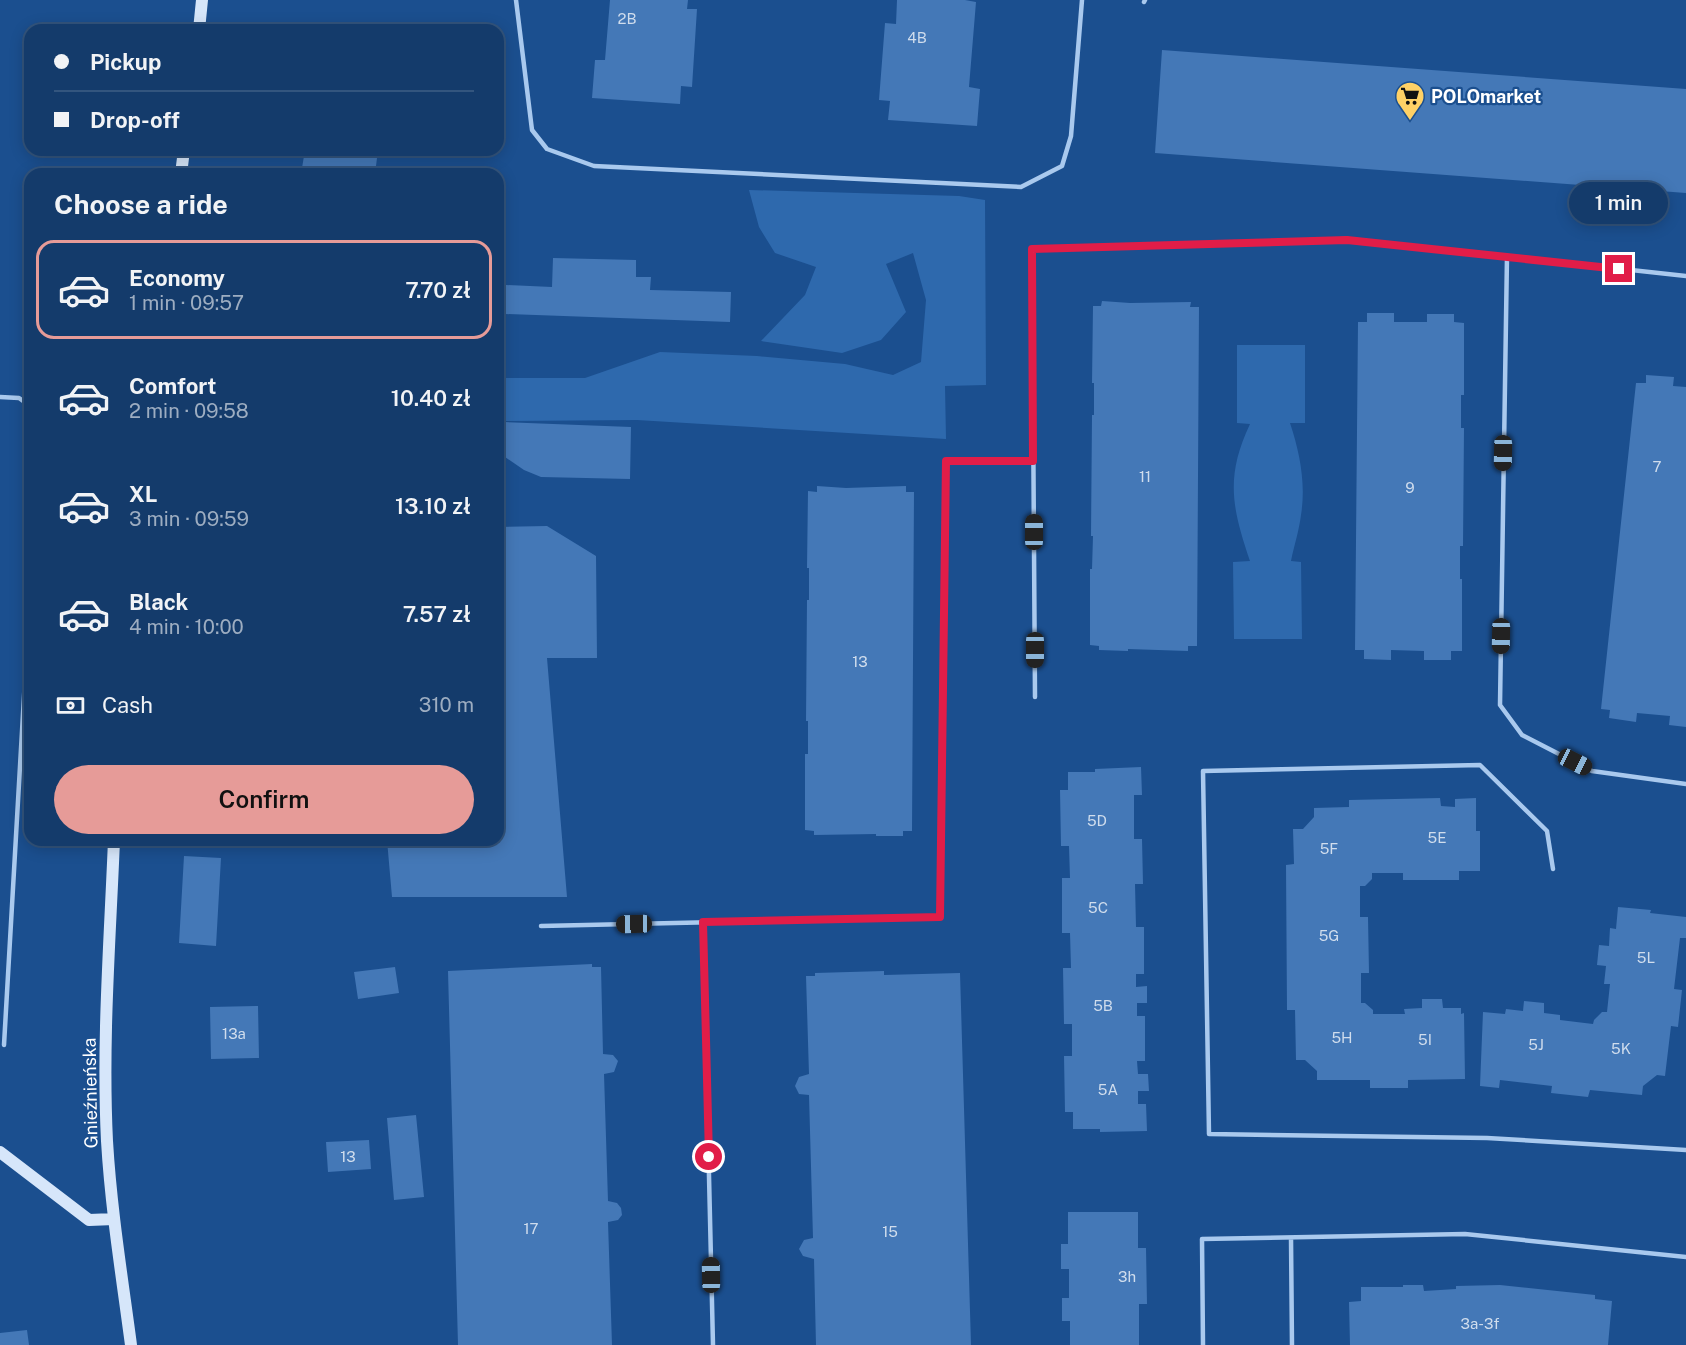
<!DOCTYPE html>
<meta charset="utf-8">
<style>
body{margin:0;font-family:"Public Sans",sans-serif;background:#214673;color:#f1f3f6;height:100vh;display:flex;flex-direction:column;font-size:22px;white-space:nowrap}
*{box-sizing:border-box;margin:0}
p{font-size:20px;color:#9dadc1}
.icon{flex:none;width:33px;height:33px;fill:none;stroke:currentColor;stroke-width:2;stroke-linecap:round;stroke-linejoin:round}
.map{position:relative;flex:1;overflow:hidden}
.details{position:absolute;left:24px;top:168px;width:480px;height:678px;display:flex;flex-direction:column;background:#143b6b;border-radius:18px;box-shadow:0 3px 15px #0003,0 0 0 2px #33557e}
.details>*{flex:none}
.banner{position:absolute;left:24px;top:24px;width:480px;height:132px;border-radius:18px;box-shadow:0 3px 15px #0003,0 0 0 2px #33557e;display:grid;align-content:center;height:132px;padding:0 30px;background:#143b6b}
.end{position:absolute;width:27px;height:27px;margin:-14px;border:8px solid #e11d48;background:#fff;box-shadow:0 0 0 3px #fff}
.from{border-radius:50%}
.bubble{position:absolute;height:42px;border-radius:21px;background:#143b6b;box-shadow:0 3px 15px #0003,0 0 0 2px #33557e;font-size:20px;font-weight:600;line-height:42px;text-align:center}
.car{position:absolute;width:18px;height:36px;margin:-18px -9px;border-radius:8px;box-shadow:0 0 4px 2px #0007;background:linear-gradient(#222 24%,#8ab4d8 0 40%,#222 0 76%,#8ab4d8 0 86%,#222 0)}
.banner b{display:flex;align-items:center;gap:21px;height:57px;font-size:22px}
.banner b+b{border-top:2px solid #33557e}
.banner i{width:15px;height:15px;background:#f1f3f6}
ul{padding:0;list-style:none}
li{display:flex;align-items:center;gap:18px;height:99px;margin:0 12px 9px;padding:0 18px;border:3px solid transparent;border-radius:18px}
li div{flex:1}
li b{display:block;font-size:22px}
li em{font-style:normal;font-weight:600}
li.selected{border-color:#e69b98}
li>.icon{width:54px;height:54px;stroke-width:1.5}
h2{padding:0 30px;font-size:27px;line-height:72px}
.pay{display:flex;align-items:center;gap:15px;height:66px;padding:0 30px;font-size:22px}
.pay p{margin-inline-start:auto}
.cta{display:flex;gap:12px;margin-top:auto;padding:12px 30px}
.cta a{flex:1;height:69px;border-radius:36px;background:#e69b98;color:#111;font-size:24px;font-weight:600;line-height:69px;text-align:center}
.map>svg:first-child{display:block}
</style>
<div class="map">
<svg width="1686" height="1345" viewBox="0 0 1686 1345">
<rect width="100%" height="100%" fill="#1b4f8f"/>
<path fill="#2e69ad" d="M 749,190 L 959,196 L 985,200 L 986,385 L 945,386 L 946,439 L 637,420 L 498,421 L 498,378 L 585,378 L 660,352 L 757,356 L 845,364 L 893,375 L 921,362 L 926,300 L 913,253 L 886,264 L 906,312 L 881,340 L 842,353 L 761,341 L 805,295 L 816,267 L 775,253 L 759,227 Z
M 1237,345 L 1305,345 L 1305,423 L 1290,423 C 1300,453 1306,484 1301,515 C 1299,531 1294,546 1291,561 L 1301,562 L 1302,639 L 1234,639 L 1233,562 L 1250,561 C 1232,508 1225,477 1250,424 L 1237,423 Z"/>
<path fill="#4478b7" d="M 610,0 L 688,0 L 687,9 L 697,9 L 692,87 L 681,86 L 680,104 L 592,98 L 595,60 L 605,60 Z
M 897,0 L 965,0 L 976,2 L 969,87 L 980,89 L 977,126 L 888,120 L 890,101 L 879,100 L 885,23 L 896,24 Z
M 1162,50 L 1686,89 L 1686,193 L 1155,153 Z
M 305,150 L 378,150 L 375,174 L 301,174 Z
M 553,258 L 636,260 L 636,277 L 651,277 L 650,290 L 731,292 L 730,322 L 505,314 L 506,285 L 552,287 Z
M 1102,301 L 1130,303 L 1191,302 L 1190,307 L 1199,307 L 1197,646 L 1188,646 L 1188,651 L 1128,649 L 1128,651 L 1099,650 L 1099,646 L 1090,645 L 1090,569 L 1092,569 L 1093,536 L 1091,536 L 1092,415 L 1094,415 L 1094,383 L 1092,383 L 1093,306 L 1101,306 Z
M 1367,313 L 1394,313 L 1394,322 L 1427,322 L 1427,314 L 1454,314 L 1454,322 L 1464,323 L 1464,395 L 1461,395 L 1461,428 L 1464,428 L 1463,546 L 1460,546 L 1460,579 L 1462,579 L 1462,651 L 1451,651 L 1451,660 L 1424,660 L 1424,651 L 1391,650 L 1391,660 L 1364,659 L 1364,650 L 1355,650 L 1358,322 L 1367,322 Z
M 1646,375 L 1674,377 L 1673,386 L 1686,387 L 1686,727 L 1669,725 L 1670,716 L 1637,713 L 1636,722 L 1609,718 L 1610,710 L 1601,709 L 1636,383 L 1646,383 Z
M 504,422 L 631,427 L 630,479 L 541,477 L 524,470 L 505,457 Z
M 817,486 L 846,488 L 906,486 L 906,492 L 914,492 L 912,831 L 903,831 L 903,836 L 876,836 L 876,834 L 814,835 L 814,831 L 805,830 L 805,754 L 808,754 L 808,721 L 806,721 L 807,600 L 809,600 L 809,568 L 807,568 L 808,491 L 817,492 Z
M 547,526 L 596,556 L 597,658 L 547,658 L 567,897 L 392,897 L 387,840 L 498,840 L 498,527 Z
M 1141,767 L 1142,795 L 1134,795 L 1134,839 L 1142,839 L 1143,884 L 1135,884 L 1136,927 L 1144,927 L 1144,974 L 1136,974 L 1136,987 L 1147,986 L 1147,1003 L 1137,1003 L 1137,1016 L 1145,1016 L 1145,1061 L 1137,1061 L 1138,1074 L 1148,1074 L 1149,1091 L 1138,1091 L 1138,1104 L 1146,1104 L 1147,1131 L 1100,1132 L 1100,1129 L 1073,1129 L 1073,1112 L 1065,1112 L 1064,1056 L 1072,1056 L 1072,1024 L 1064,1024 L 1063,968 L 1071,968 L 1070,933 L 1062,933 L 1062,878 L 1070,878 L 1069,846 L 1061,846 L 1060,790 L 1068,790 L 1068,772 L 1095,772 L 1095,769 Z
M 1440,798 L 1441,806 L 1455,807 L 1455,799 L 1476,798 L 1476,831 L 1480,831 L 1480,871 L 1459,871 L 1459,880 L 1403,880 L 1403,873 L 1372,873 L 1372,879 L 1365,886 L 1360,886 L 1360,917 L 1368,917 L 1369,973 L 1361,973 L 1361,1003 L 1365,1003 L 1373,1010 L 1373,1014 L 1405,1014 L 1404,1009 L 1422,1008 L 1422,999 L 1442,999 L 1443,1008 L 1461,1008 L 1461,1014 L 1464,1013 L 1465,1079 L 1408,1080 L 1408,1088 L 1370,1088 L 1370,1080 L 1317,1080 L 1317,1071 L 1305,1060 L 1296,1060 L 1295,1010 L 1287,1010 L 1286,865 L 1294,864 L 1293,829 L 1303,829 L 1314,817 L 1314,808 L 1349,807 L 1349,800 Z
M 184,856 L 221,858 L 216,946 L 179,943 Z
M 1618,907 L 1651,910 L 1650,913 L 1686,917 L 1686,938 L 1680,938 L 1674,989 L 1682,990 L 1678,1027 L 1671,1026 L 1665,1076 L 1657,1075 L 1643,1086 L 1642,1095 L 1590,1090 L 1588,1097 L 1551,1093 L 1552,1086 L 1500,1080 L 1499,1088 L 1480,1086 L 1483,1012 L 1505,1014 L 1506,1009 L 1523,1011 L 1524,1001 L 1544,1003 L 1544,1013 L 1560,1015 L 1560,1020 L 1593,1024 L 1594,1020 L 1602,1012 L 1607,1012 L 1610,984 L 1604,984 L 1606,966 L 1597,965 L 1599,945 L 1609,946 L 1610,928 L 1616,929 Z
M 592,964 L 592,967 L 601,967 L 603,1054 L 613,1055 L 618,1061 L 614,1072 L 604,1074 L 608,1201 L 617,1203 L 621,1208 L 622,1215 L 618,1220 L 608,1222 L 612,1345 L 458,1345 L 448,971 Z
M 395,967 L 399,993 L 358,999 L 354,972 Z
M 884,971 L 884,975 L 960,973 L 971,1345 L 816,1345 L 814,1259 L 803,1256 L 799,1249 L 804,1240 L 813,1238 L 809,1095 L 799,1094 L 795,1086 L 799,1077 L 809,1074 L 806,976 L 815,976 L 815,973 Z
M 258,1006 L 259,1058 L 211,1059 L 210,1007 Z
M 416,1115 L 424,1197 L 394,1200 L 387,1118 Z
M 369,1140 L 371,1169 L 328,1172 L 326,1142 Z
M 1068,1212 L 1138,1212 L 1138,1248 L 1146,1248 L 1147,1304 L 1139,1304 L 1139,1345 L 1070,1345 L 1070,1321 L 1062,1321 L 1062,1298 L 1069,1298 L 1069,1269 L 1061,1269 L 1061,1244 L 1068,1244 Z
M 1403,1285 L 1423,1285 L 1424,1291 L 1456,1289 L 1456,1286 L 1500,1285 L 1595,1295 L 1595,1299 L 1612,1301 L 1608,1345 L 1350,1345 L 1349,1302 L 1361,1301 L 1361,1287 L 1403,1287 Z
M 27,1330 L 29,1345 L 0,1345 L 0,1333 Z"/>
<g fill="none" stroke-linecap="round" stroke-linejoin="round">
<path stroke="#a9c9ee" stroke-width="4.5" d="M 516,0 L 532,130 L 547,149 L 594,166 L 1021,187 L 1062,166 L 1071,136 L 1082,0
M 1144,2 L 1145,0
M 1507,256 L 1500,705 L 1522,735 L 1592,771 L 1686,784
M 0,397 L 19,398 L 30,406
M 1035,697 L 1032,249 L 1347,239 L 1686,276
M 1553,869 L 1547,831 L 1480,765 L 1203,771 L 1209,1134 L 1487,1138 L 1686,1150
M 703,922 L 713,1345
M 541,926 L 940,917 L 946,461 L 1033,461
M 4,1045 L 30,592
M 1291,1238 L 1292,1345
M 1203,1345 L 1202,1239 L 1465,1234 L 1686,1257"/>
<path stroke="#d6e6fa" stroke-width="12" d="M 199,30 L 202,0
M 181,174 L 184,150
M 114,840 C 110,940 102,1041 107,1141 C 111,1209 122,1277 131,1345
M 0,1152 L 89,1220 L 114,1219"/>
</g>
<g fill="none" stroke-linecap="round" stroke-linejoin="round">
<path stroke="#e11d48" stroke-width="8" d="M 709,1157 L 703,922 L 940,917 L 946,461 L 1033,461 L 1032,249 L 1347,240 L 1619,269"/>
</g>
<defs>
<g id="supermarket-pin" transform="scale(1.5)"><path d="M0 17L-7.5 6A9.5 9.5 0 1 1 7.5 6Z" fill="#ffd166" stroke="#1b4f8f"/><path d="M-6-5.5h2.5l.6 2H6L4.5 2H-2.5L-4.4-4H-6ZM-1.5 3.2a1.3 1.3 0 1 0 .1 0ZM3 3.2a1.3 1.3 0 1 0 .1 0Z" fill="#111"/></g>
</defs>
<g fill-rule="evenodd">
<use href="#supermarket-pin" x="1410" y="96"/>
</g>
<g text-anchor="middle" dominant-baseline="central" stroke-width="4.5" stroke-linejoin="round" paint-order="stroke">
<g font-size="15" fill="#d0dded">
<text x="627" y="18">2B</text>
<text x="917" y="37">4B</text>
<text x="1657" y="466">7</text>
<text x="1145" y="476">11</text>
<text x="1410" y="487">9</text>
<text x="860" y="661">13</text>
<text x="1097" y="820">5D</text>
<text x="1437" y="837">5E</text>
<text x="1329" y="848">5F</text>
<text x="1098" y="907">5C</text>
<text x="1329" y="935">5G</text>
<text x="1646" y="957">5L</text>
<text x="1103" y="1005">5B</text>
<text x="234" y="1033">13a</text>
<text x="1342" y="1037">5H</text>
<text x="1425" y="1039">5I</text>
<text x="1536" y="1044">5J</text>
<text x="1621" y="1048">5K</text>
<text x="1108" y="1089">5A</text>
<text x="348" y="1156">13</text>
<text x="531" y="1228">17</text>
<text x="890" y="1231">15</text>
<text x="1127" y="1276">3h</text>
<text x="1480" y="1323">3a-3f</text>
</g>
<g font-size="18" font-weight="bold" fill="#fff" stroke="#1b4f8f" text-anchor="start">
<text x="1431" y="96">POLOmarket</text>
</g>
<g font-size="18" fill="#fff" stroke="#1b4f8f">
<text transform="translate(90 1093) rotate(-91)">Gnieźnieńska</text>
</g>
</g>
</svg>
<i class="end from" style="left:709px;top:1157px"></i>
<i class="end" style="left:1619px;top:269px"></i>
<div class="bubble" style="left:1569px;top:182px;width:99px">1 min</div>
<i class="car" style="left:1503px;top:453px;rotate:181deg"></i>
<i class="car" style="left:1034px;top:532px;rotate:0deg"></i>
<i class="car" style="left:1501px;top:636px;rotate:181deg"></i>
<i class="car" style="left:1035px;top:650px;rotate:180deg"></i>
<i class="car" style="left:1575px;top:762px;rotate:117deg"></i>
<i class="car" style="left:634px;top:924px;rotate:269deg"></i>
<i class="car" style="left:711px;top:1275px;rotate:359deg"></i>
<div class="banner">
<b><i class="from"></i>Pickup</b>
<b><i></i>Drop-off</b>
</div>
<section class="details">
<h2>Choose a ride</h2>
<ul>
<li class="selected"><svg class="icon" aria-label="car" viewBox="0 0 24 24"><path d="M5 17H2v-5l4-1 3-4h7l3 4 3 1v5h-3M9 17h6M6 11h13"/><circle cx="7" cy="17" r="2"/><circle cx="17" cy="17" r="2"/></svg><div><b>Economy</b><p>1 min · 09:57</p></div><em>7.70 zł</em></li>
<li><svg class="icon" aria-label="car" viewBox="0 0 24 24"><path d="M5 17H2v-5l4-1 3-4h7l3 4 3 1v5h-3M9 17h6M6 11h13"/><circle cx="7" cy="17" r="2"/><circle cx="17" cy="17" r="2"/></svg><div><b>Comfort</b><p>2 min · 09:58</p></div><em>10.40 zł</em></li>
<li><svg class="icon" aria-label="car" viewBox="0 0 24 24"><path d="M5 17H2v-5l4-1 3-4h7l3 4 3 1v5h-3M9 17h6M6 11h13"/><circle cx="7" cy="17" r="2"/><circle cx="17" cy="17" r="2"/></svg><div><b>XL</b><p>3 min · 09:59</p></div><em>13.10 zł</em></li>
<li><svg class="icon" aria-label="car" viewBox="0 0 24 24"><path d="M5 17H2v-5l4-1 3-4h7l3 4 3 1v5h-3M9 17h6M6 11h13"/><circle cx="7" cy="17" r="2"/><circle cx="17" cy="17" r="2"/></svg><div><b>Black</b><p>4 min · 10:00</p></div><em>7.57 zł</em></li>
</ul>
<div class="pay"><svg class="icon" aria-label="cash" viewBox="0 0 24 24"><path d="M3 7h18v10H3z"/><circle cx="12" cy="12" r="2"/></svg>Cash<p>310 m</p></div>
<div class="cta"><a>Confirm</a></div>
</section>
</div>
